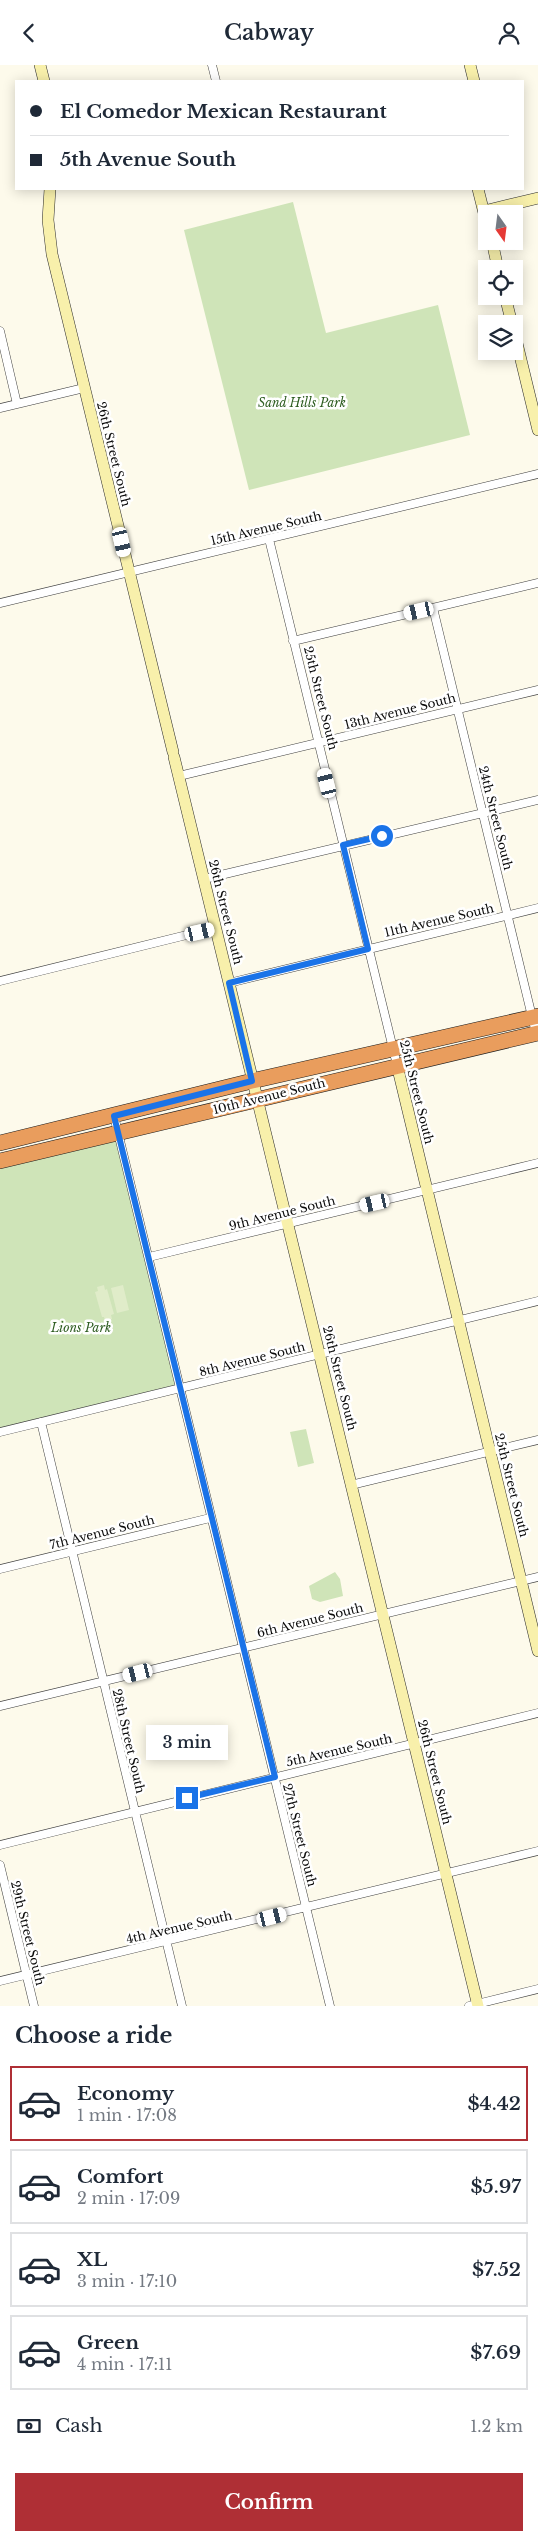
<!DOCTYPE html>
<meta charset="utf-8">
<style>
body{margin:0;font-family:"Libre Baskerville",serif;background:#f6f6f7;color:#1f2937;height:100vh;display:flex;flex-direction:column;font-size:19px;white-space:nowrap}
*{box-sizing:border-box;margin:0}
p{font-size:16px;color:#747a83}
.icon{flex:none;width:28px;height:28px;fill:none;stroke:currentColor;stroke-width:2;stroke-linecap:round;stroke-linejoin:round}
.map{position:relative;height:1941px;overflow:hidden}
.panel{display:flex;flex-direction:column;background:#fff;flex:1}
.panel>*{flex:none}
.hud{position:absolute;left:15px;top:15px;width:509px;height:110px;border-radius:0px;box-shadow:0 2px 12px #0003;display:grid;align-content:center;height:110px;padding:0 15px;background:#fff}
.needle{width:32px;rotate:166deg}
.controls{position:absolute;left:478px;top:140px;display:grid;gap:10px}
.controls a{display:grid;place-items:center;width:45px;height:45px;border-radius:0px;background:#fff;box-shadow:0 2px 12px #0003;font-size:25px}
.end{position:absolute;width:22px;height:22px;margin:-11px;border:6px solid #1a73e8;background:#fff;box-shadow:0 0 0 2px #fff}
.from{border-radius:50%}
.bubble{position:absolute;height:35px;border-radius:0px;background:#fff;box-shadow:0 2px 12px #0003;font-size:16px;font-weight:600;line-height:35px;text-align:center}
.car{position:absolute;width:15px;height:30px;margin:-15px -8px;border-radius:6px;box-shadow:0 0 4px 1px #0007;background:linear-gradient(#fff 24%,#345 0 40%,#fff 0 76%,#345 0 86%,#fff 0)}
.hud b{display:flex;align-items:center;gap:18px;height:48px;font-size:19px}
.hud b+b{border-top:1px solid #e0e1e3}
.hud i{width:12px;height:12px;background:#1f2937}
ul{padding:0;list-style:none}
li{display:flex;align-items:center;gap:15px;height:75px;margin:0 10px 8px;padding:0 5px;border:2px solid #e0e1e3;border-radius:0px}
li div{flex:1}
li b{display:block;font-size:19px}
li em{font-style:normal;font-weight:600}
li.selected{border-color:#af2f35}
li>.icon{width:45px;height:45px;stroke-width:1.5}
h2{padding:0 15px;font-size:22px;line-height:60px}
.pay{display:flex;align-items:center;gap:12px;height:55px;padding:0 15px;font-size:19px}
.pay p{margin-inline-start:auto}
.action{display:flex;gap:10px;margin-top:auto;padding:10px 15px}
.action a{flex:1;height:58px;border-radius:0px;background:#af2f35;color:#fff;font-size:20px;font-weight:600;line-height:58px;text-align:center}
header{display:flex;justify-content:space-between;align-items:center;height:65px;padding:0 15px;background:#fff;font-size:22px;font-weight:600}
.map>svg:first-child{display:block}
</style>
<header><svg class="icon" aria-label="back" viewBox="0 0 24 24"><path d="M15 5l-7 7 7 7"/></svg>Cabway<svg class="icon" aria-label="person" viewBox="0 0 24 24"><circle cx="12" cy="8" r="4"/><path d="M4 21q1-7 8-7t8 7"/></svg></header>
<div class="map">
<svg width="538" height="1941" viewBox="0 0 538 1941">
<rect width="100%" height="100%" fill="#fdfaeb"/>
<path fill="#cfe4b8" d="M 293,137 L 326,268 L 438,240 L 470,370 L 249,425 L 184,165 Z
M 119,1067 L 180,1323 L 0,1366 L 0,1096 Z
M 306,1364 L 314,1398 L 298,1402 L 290,1367 Z
M 335,1507 L 340,1514 L 343,1531 L 320,1537 L 312,1534 L 309,1521 Z"/>
<path fill="#e0ecc9" d="M 104,1220 L 105,1225 L 107,1224 L 114,1249 L 111,1250 L 112,1254 L 105,1256 L 104,1252 L 102,1252 L 95,1227 L 98,1226 L 97,1222 Z
M 123,1220 L 129,1245 L 117,1248 L 111,1223 Z"/>
<g fill="none" stroke-linecap="round" stroke-linejoin="round">
<g stroke="#3e3e3e" stroke-width="9">
<path id="street" d="M 212,0 L 216,16
M 0,266 L 17,339
M 0,343 L 84,323
M 269,474 L 397,1000
M 0,538 L 538,409
M 433,543 L 536,968
M 293,576 L 538,518
M 179,711 L 538,625
M 204,814 L 538,735
M 0,916 L 215,863
M 229,918 L 538,843
M 114,1051 L 330,1941
M 149,1192 L 538,1098
M 41,1357 L 182,1941
M 0,1367 L 538,1236
M 351,1420 L 538,1375
M 0,1504 L 210,1453
M 0,1641 L 538,1512
M 0,1780 L 538,1648
M 0,1800 L 34,1941
M 0,1916 L 538,1786
M 469,1941 L 538,1924"/>
</g>
<g stroke="#2d2d2d" stroke-width="12">
<path id="secondary" d="M 40,0 L 44,16
M 470,0 L 474,16
M 50,124 L 48,155 L 52,189 L 173,687
M 478,124 L 486,156
M 484,146 L 538,133
M 492,176 L 498,204
M 505,231 L 512,259
M 514,266 L 538,365
M 174,692 L 478,1941
M 397,1000 L 538,1586"/>
</g>
<g stroke="#1c1c1c" stroke-width="16">
<path id="highway" d="M 0,1078 L 252,1016 L 538,951
M 0,1096 L 538,968"/>
</g>
<use href="#street" stroke="#fff" stroke-width="8"/>
<use href="#secondary" stroke="#f8f0ab" stroke-width="11"/>
<use href="#highway" stroke="#e99d5d" stroke-width="15"/>
</g>
<g fill="none" stroke-linecap="round" stroke-linejoin="round">
<path stroke="#1a73e8" stroke-width="6" d="M 187,1733 L 275,1712 L 114,1051 L 252,1016 L 229,918 L 368,884 L 343,780 L 382,771"/>
</g>
<g text-anchor="middle" dominant-baseline="central" stroke-width="5" stroke-linejoin="round" paint-order="stroke">
<g font-size="12" font-style="italic" fill="#2e5d21" stroke="#fff">
<text x="302" y="337">Sand Hills Park</text>
<text x="81" y="1262">Lions Park</text>
</g>
<g font-size="12" fill="#0b0b0b" stroke="#fff">
<text transform="translate(114 389) rotate(76)">26th Street South</text>
<text transform="translate(266 463) rotate(-13)">15th Avenue South</text>
<text transform="translate(321 633) rotate(76)">25th Street South</text>
<text transform="translate(400 646) rotate(-14)">13th Avenue South</text>
<text transform="translate(496 753) rotate(76)">24th Street South</text>
<text transform="translate(226 847) rotate(76)">26th Street South</text>
<text transform="translate(439 855) rotate(-13)">11th Avenue South</text>
<text transform="translate(417 1027) rotate(76)">25th Street South</text>
<text transform="translate(269 1031) rotate(-14)">10th Avenue South</text>
<text transform="translate(282 1148) rotate(-14)">9th Avenue South</text>
<text transform="translate(252 1294) rotate(-14)">8th Avenue South</text>
<text transform="translate(340 1313) rotate(76)">26th Street South</text>
<text transform="translate(512 1420) rotate(76)">25th Street South</text>
<text transform="translate(102 1467) rotate(-14)">7th Avenue South</text>
<text transform="translate(310 1555) rotate(-14)">6th Avenue South</text>
<text transform="translate(129 1676) rotate(77)">28th Street South</text>
<text transform="translate(339 1685) rotate(-13)">5th Avenue South</text>
<text transform="translate(435 1707) rotate(76)">26th Street South</text>
<text transform="translate(300 1770) rotate(76)">27th Street South</text>
<text transform="translate(179 1862) rotate(-13)">4th Avenue South</text>
<text transform="translate(28 1868) rotate(76)">29th Street South</text>
</g>
</g>
</svg>
<div class="controls">
<a><svg class="needle" viewBox="-14 -14 28 28"><path d="M0-13l5 13h-10z" fill="#e53935"/><path d="M0 13l5-13h-10z" fill="#747a83"/></svg></a>
<a><svg class="icon" aria-label="locate" viewBox="0 0 24 24"><circle cx="12" cy="12" r="6"/><path d="M12 2v4M12 18v4M2 12h4M18 12h4"/></svg></a>
<a><svg class="icon" aria-label="layers" viewBox="0 0 24 24"><path d="M12 4l9 5-9 5-9-5zM3 14l9 5 9-5"/></svg></a>
</div>
<i class="end from" style="left:382px;top:771px"></i>
<i class="end" style="left:187px;top:1733px"></i>
<div class="bubble" style="left:146px;top:1660px;width:82px">3 min</div>
<i class="car" style="left:122px;top:477px;rotate:167deg"></i>
<i class="car" style="left:419px;top:546px;rotate:257deg"></i>
<i class="car" style="left:327px;top:718px;rotate:346deg"></i>
<i class="car" style="left:200px;top:867px;rotate:77deg"></i>
<i class="car" style="left:375px;top:1138px;rotate:257deg"></i>
<i class="car" style="left:138px;top:1608px;rotate:256deg"></i>
<i class="car" style="left:272px;top:1852px;rotate:76deg"></i>
<div class="hud">
<b><i class="from"></i>El Comedor Mexican Restaurant</b>
<b><i></i>5th Avenue South</b>
</div>
</div>
<section class="panel">
<h2>Choose a ride</h2>
<ul>
<li class="selected"><svg class="icon" aria-label="car" viewBox="0 0 24 24"><path d="M5 17H2v-5l4-1 3-4h7l3 4 3 1v5h-3M9 17h6M6 11h13"/><circle cx="7" cy="17" r="2"/><circle cx="17" cy="17" r="2"/></svg><div><b>Economy</b><p>1 min · 17:08</p></div><em>$4.42</em></li>
<li><svg class="icon" aria-label="car" viewBox="0 0 24 24"><path d="M5 17H2v-5l4-1 3-4h7l3 4 3 1v5h-3M9 17h6M6 11h13"/><circle cx="7" cy="17" r="2"/><circle cx="17" cy="17" r="2"/></svg><div><b>Comfort</b><p>2 min · 17:09</p></div><em>$5.97</em></li>
<li><svg class="icon" aria-label="car" viewBox="0 0 24 24"><path d="M5 17H2v-5l4-1 3-4h7l3 4 3 1v5h-3M9 17h6M6 11h13"/><circle cx="7" cy="17" r="2"/><circle cx="17" cy="17" r="2"/></svg><div><b>XL</b><p>3 min · 17:10</p></div><em>$7.52</em></li>
<li><svg class="icon" aria-label="car" viewBox="0 0 24 24"><path d="M5 17H2v-5l4-1 3-4h7l3 4 3 1v5h-3M9 17h6M6 11h13"/><circle cx="7" cy="17" r="2"/><circle cx="17" cy="17" r="2"/></svg><div><b>Green</b><p>4 min · 17:11</p></div><em>$7.69</em></li>
</ul>
<div class="pay"><svg class="icon" aria-label="cash" viewBox="0 0 24 24"><path d="M3 7h18v10H3z"/><circle cx="12" cy="12" r="2"/></svg>Cash<p>1.2 km</p></div>
<div class="action"><a>Confirm</a></div>
</section>
